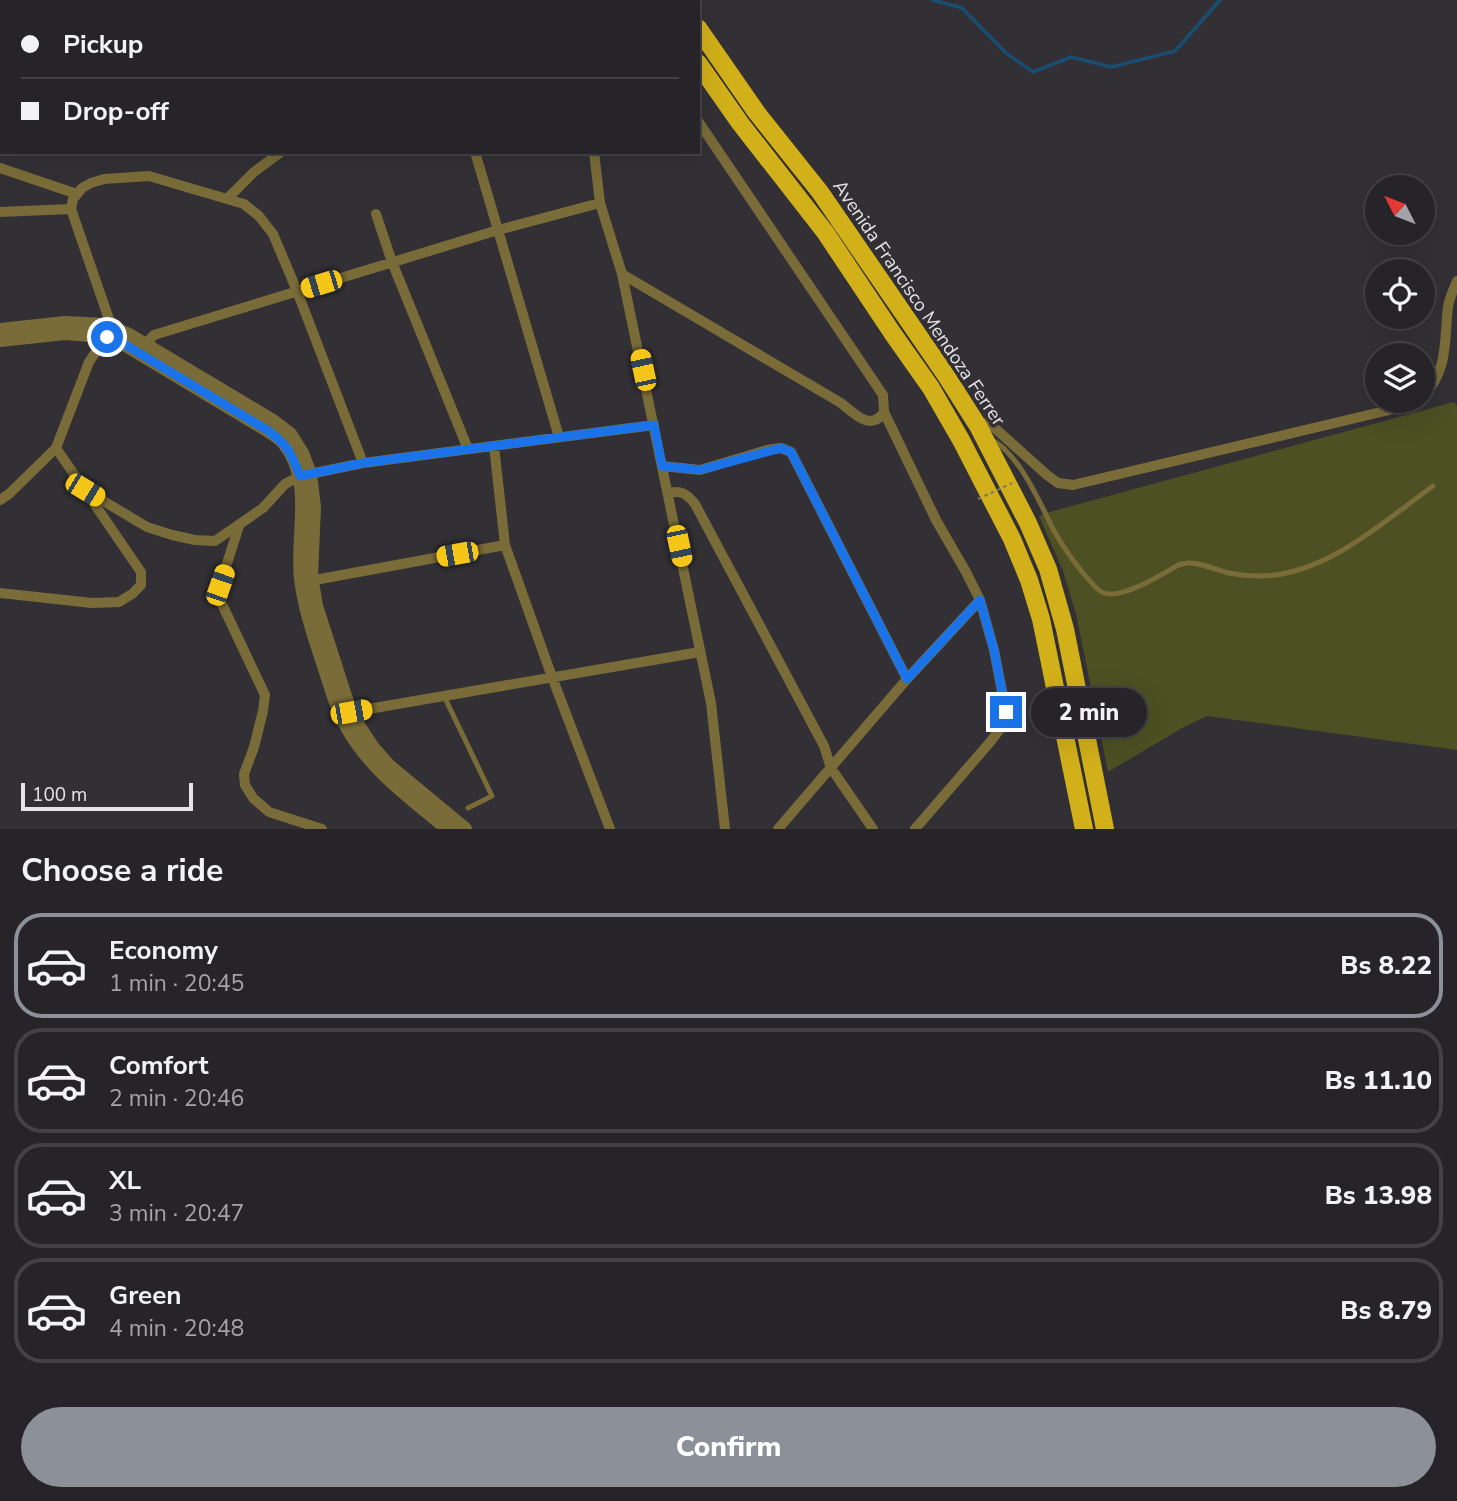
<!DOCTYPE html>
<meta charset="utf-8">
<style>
body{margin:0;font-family:"Nunito Sans",sans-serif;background:#2e2c30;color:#f1f3f6;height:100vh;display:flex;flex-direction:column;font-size:26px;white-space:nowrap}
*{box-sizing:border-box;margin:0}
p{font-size:23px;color:#a4a4a8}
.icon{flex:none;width:38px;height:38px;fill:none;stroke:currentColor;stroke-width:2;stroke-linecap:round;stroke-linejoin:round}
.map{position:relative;height:829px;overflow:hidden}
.drawer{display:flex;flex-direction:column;background:#262428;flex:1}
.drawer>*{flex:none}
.hud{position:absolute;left:0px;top:0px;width:700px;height:154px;box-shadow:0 7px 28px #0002,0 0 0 2px #424145;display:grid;align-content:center;height:154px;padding:0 21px;background:#262428}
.needle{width:46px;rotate:312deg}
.buttons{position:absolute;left:1365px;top:175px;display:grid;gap:14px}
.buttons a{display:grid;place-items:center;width:70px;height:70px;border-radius:50%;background:#262428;box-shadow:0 7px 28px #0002,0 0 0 2px #424145;font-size:35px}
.scale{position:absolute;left:21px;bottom:18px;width:172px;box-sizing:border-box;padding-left:7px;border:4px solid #e6e4e7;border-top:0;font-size:19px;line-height:24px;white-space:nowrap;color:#e6e4e7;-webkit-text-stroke:5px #323035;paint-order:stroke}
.end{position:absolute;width:32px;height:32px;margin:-16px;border:9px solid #1a73e8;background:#fff;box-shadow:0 0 0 4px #fff}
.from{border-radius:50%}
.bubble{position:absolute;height:49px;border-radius:24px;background:#262428;box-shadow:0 7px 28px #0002,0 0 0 2px #424145;font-size:23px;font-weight:800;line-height:49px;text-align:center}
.car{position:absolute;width:21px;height:42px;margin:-21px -10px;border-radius:9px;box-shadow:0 0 5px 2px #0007;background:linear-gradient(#f5c518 24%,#345 0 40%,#f5c518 0 76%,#345 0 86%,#f5c518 0)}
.hud b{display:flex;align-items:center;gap:24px;height:66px;font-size:26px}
.hud b+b{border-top:2px solid #424145}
.hud i{width:18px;height:18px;background:#f1f3f6}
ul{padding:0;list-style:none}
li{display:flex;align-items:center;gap:21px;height:105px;margin:0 14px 10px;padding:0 7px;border:4px solid #424145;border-radius:28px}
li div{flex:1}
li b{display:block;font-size:26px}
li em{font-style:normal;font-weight:800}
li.active{border-color:#8c9099}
li>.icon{width:63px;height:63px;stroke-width:1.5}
h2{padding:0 21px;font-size:32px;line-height:84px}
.button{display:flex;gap:14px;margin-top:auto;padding:14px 21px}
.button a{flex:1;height:80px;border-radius:42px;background:#8c9099;color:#fff;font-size:28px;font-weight:800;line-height:80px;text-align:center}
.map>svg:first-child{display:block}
</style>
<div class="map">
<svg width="1457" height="829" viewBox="0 0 1457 829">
<rect width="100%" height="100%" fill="#323035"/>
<path fill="#4d5023" d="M 1454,402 L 1457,406 L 1457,750 L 1207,716 L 1184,727 L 1108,772 L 1076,614 L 1063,571 L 1039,516 L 1046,513 Z"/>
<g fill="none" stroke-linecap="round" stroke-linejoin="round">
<path stroke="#1a4d72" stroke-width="3.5" d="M 932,0 L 962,8 L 1006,53 L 1033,72 L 1071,57 L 1111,67 L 1175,51 L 1220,0"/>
<path stroke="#7a6c38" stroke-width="5" d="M 992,440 C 1020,455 1040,503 1054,531 C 1063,547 1079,570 1092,583 C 1094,586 1100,592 1104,593 C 1120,599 1154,579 1168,571 C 1173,568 1177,565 1182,564 C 1198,560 1214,570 1229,573 C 1239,575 1251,576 1261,576 C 1326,575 1383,522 1433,486
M 444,696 L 492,796 L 468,808"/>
<path stroke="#7a6c38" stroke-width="10" d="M 561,0 L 562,2
M 615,0 L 617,2
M 427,2 L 428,0
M 475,152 L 559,437
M 594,152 L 600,203 L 622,274 L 711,703 L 725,829
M 0,168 L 77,194
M 227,199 L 254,172 L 281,152
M 0,212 L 71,209
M 376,214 L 392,262 L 468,449
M 622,274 L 841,403 C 855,414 871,432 884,412 L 883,395 L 698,121
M 141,349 L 154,335 L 498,230 L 600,203
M 1423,396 C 1449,370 1444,340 1448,307 C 1449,298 1454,289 1457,281
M 884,412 L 936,520 L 966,572 L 980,600 L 994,650 L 1006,712 L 1003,725 L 991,741 L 915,829
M 978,426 L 988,422 L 1047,475 L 1058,483 L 1073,485 L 1406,406 L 1415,401
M 494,446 L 505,545 L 552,677 L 610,829
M 662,466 L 700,470 L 767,450 L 781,448 L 791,452 L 907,679 L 778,829
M 85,490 L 147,527 L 172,535 L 195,540 L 215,541 L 263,508 L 285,484 L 300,476 L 363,463 L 654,425
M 668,493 C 681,490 686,493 695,504 L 824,746 L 831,768 L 873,829
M 0,500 L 9,494 L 56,448 L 89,362 L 112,328 L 71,209 L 73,199 L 82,188 L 91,183 L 104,179 L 149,176 L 244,204 L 259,216 L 273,234 L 297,291 L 363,463
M 239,526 L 220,585 L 220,600 L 265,695 L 263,711 L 254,747 L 244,774 L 245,785 L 253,798 L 269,812 L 322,829
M 304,582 L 505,545
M 0,593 L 92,603 L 119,602 L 132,594 L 141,585 L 141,572 L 56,448
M 907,679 L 980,600
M 348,715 L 351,712 L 700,652"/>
<path stroke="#7a6c38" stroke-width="14" d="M 0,330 L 65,323 L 105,325 L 129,335 L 273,421 L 290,434 L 302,453 L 310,474 L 314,507 L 311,576 L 316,606 L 345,696 L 355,721 L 373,748 L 389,766 L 465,829
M 0,340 L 65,333 L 103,336 L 124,344 L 267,430 C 273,434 280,438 284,443 C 315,482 296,533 301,579 C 305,611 316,641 326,672 C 332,690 337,710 347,727 C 371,770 411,798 448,829"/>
<path stroke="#d2b01a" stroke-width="18" d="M 656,0 L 657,2
M 680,0 L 681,2
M 698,28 L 757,113 L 820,192 L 947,377 L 978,426 L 1028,523 L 1048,569 L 1065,629 L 1105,829
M 698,63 L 740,123 L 825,232 L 893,334 L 931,388 L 961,440 L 1012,539 L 1029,580 L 1041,619 L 1084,829"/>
<path stroke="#767479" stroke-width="2" stroke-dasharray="3.5 3.5" stroke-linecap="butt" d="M 978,499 L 1012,483"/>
</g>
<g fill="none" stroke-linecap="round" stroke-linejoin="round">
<path stroke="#1a73e8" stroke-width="9" d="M 107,337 L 124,344 L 267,430 C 287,444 291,453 300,476 L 363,463 L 654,425 L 662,466 L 700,470 L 781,448 L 791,452 L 907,679 L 980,600 L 994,650 L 1006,712"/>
</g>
<g text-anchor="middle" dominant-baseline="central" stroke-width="7" stroke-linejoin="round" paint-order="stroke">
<g font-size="19" fill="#e6e4e7" stroke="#323035">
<text transform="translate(919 303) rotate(56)">Avenida Francisco Mendoza Ferrer</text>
</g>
</g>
</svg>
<div class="buttons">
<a><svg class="needle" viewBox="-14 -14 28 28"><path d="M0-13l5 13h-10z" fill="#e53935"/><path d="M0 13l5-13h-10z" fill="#a4a4a8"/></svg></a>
<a><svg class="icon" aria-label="locate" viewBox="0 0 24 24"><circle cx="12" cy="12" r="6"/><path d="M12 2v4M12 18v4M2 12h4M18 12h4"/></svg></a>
<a><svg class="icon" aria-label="layers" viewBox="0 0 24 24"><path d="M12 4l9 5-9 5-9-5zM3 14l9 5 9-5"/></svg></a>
</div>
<div class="scale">100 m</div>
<i class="end from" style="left:107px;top:337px"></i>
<i class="end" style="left:1006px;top:712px"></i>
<div class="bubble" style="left:1031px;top:688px;width:116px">2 min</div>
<i class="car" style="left:321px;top:284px;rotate:253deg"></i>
<i class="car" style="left:643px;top:370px;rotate:348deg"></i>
<i class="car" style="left:85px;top:490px;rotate:121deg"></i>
<i class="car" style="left:679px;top:546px;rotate:168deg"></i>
<i class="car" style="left:457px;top:554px;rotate:260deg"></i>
<i class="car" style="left:220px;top:585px;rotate:19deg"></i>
<i class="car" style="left:351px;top:712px;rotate:80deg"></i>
<div class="hud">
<b><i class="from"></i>Pickup</b>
<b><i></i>Drop-off</b>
</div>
</div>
<section class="drawer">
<h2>Choose a ride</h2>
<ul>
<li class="active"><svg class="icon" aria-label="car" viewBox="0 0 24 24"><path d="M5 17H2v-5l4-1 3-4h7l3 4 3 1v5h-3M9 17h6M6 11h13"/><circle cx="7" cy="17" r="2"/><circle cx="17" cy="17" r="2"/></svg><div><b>Economy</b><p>1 min · 20:45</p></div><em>Bs 8.22</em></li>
<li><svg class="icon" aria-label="car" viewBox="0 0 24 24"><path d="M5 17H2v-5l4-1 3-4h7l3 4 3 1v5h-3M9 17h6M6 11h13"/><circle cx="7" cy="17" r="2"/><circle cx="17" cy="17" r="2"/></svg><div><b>Comfort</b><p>2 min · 20:46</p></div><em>Bs 11.10</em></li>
<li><svg class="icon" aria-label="car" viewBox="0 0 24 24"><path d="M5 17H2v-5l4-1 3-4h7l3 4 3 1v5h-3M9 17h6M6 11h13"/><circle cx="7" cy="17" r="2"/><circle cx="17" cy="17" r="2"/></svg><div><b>XL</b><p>3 min · 20:47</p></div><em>Bs 13.98</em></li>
<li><svg class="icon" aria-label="car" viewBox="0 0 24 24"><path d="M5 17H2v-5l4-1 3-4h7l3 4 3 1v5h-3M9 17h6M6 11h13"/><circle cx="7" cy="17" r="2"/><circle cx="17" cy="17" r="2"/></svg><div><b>Green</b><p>4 min · 20:48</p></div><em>Bs 8.79</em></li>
</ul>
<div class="button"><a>Confirm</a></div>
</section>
